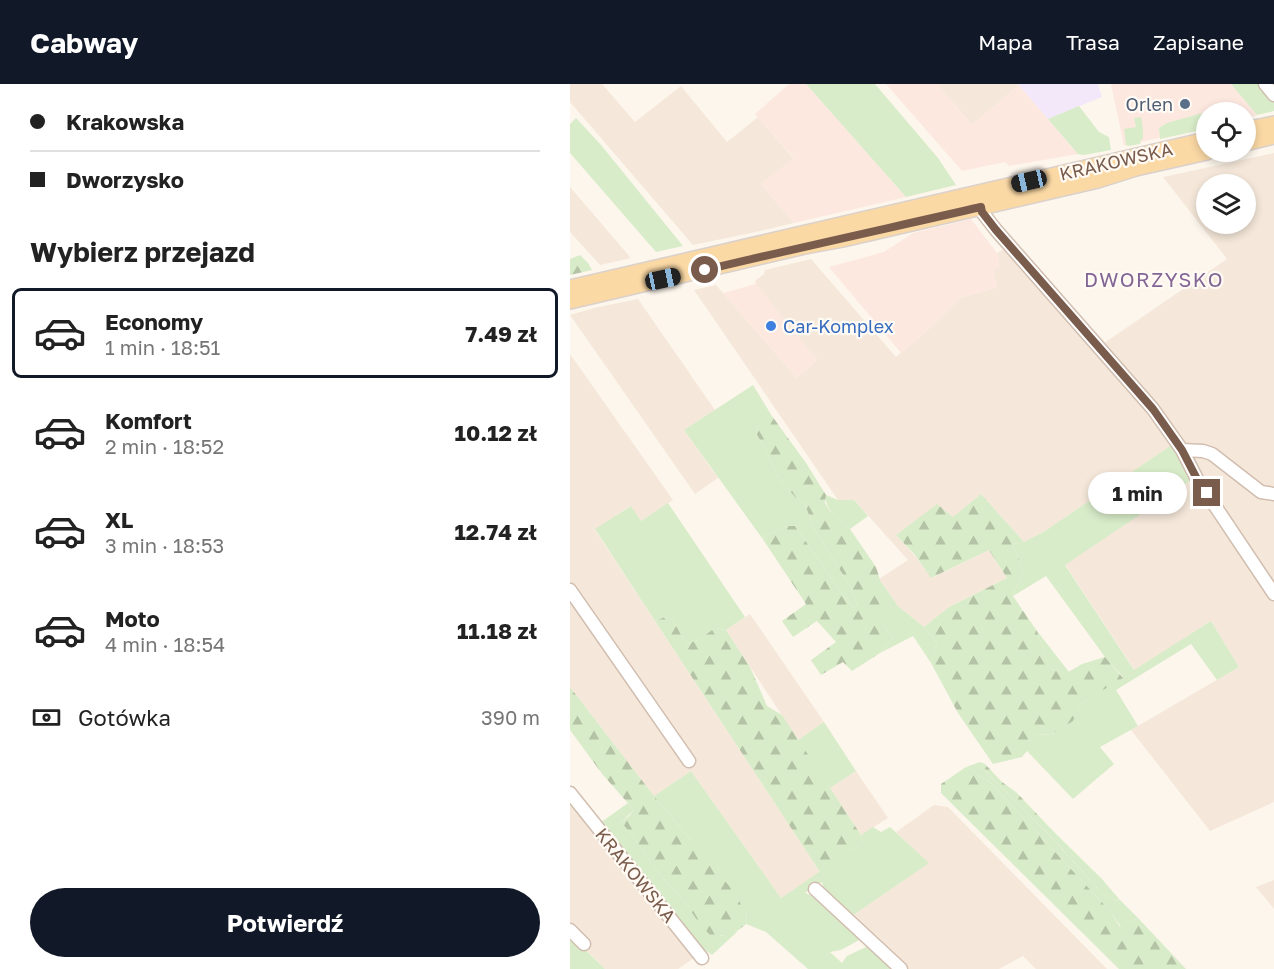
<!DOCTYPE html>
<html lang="pl">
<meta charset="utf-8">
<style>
body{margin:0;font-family:"Golos Text",sans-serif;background:#f2f2f2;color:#222;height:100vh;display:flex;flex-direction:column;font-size:22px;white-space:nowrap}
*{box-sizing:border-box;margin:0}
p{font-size:20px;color:#767676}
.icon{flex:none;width:33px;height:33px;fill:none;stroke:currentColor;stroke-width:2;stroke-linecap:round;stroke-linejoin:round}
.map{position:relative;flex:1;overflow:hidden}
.drawer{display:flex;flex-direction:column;background:#fff;width:570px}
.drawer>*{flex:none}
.guide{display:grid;align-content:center;height:132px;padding:0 30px;background:#fff}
.tools{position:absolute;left:626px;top:18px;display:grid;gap:12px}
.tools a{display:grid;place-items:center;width:60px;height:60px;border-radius:50%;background:#fff;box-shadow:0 3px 9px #0003;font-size:30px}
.end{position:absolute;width:27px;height:27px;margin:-14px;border:8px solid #7a5c4d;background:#fff;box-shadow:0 0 0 3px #fff}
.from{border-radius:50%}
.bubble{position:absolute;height:42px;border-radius:21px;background:#fff;box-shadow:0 3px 9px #0003;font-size:20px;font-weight:700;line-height:42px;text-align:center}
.car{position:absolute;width:18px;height:36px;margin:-18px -9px;border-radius:8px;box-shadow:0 0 4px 2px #0007;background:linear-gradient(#222 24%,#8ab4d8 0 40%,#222 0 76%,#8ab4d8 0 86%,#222 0)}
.guide b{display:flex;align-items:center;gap:21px;height:57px;font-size:22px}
.guide b+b{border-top:2px solid #e0e0e0}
.guide i{width:15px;height:15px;background:#222}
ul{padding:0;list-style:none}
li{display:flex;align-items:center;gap:18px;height:90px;margin:0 12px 9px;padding:0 18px;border:3px solid transparent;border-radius:9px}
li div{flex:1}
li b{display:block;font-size:22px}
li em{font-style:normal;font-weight:700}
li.active{border-color:#111827}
li>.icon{width:54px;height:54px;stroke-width:1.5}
h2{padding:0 30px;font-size:27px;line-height:72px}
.pay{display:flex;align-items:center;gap:15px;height:66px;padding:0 30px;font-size:22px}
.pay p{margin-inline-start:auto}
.primary-button{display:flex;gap:12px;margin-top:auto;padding:12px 30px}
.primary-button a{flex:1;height:69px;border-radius:36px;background:#111827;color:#fff;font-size:24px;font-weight:700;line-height:69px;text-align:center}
header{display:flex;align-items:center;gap:36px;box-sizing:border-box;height:84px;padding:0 30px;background:#111827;color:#fff}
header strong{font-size:28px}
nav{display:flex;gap:33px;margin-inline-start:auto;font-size:21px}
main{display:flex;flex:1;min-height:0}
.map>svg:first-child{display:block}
</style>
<header>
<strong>Cabway</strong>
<nav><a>Mapa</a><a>Trasa</a><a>Zapisane</a></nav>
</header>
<main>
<section class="drawer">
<div class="guide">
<b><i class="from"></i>Krakowska</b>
<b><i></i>Dworzysko</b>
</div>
<h2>Wybierz przejazd</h2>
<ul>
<li class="active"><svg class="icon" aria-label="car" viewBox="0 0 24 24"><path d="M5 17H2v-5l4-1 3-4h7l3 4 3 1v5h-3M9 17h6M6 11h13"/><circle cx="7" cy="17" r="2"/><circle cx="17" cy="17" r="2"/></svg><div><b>Economy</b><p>1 min · 18:51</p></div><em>7.49 zł</em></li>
<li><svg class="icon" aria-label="car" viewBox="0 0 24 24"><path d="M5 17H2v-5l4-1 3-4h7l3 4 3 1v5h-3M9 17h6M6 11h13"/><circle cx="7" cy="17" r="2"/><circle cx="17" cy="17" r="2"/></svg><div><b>Komfort</b><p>2 min · 18:52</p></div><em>10.12 zł</em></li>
<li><svg class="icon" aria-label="car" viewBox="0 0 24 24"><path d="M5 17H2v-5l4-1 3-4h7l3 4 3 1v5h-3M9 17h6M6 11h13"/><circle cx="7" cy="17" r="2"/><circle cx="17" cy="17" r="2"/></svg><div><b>XL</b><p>3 min · 18:53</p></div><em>12.74 zł</em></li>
<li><svg class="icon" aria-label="car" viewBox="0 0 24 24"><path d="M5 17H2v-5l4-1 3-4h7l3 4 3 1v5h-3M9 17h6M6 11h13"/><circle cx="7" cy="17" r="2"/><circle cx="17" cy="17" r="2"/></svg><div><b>Moto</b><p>4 min · 18:54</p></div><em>11.18 zł</em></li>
</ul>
<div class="pay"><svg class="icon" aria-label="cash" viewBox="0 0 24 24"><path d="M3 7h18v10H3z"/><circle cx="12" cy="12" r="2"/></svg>Gotówka<p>390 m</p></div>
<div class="primary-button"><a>Potwierdź</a></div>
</section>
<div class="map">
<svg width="704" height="885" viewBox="0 0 704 885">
<defs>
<pattern id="forest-firs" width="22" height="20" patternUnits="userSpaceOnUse" patternTransform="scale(1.5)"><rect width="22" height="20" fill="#d8ecc9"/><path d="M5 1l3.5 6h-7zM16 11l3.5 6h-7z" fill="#b4c2a5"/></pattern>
</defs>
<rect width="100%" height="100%" fill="#fdf6ec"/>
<path fill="#f5e8da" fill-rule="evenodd" d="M 0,0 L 32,0 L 65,38 L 111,2 L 157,58 L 188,33 L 224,75 L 191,100 L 224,139 L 181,149 L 123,161 L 0,18 Z
M 367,0 L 448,0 L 449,1 L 402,41 Z
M 704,69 L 704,718 L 640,747 L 561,646 L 669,583 L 641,537 L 565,587 L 495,480 L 623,395 L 602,361 L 475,447 L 454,458 L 411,410 L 383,433 L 367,421 L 326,451 L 345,472 L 362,494 L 419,466 L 437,494 L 379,523 L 354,543 L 328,522 L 309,495 L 338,476 L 284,416 L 268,416 L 124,206 L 146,201 L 227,294 L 247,276 L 186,202 L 185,197 L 194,190 L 195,186 L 241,175 L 326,273 L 360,244 L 390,214 L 427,203 L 423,186 L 429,183 L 427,169 L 434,165 L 524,266 L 657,175 L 593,93 ZM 636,100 L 675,100 L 675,140 L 636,140 Z
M 0,103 L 61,174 L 30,181 L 0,148 Z
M 68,215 L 145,326 L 114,346 L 148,394 L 125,410 L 0,231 L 24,224 Z
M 0,270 L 103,416 L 71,437 L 60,422 L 25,446 L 250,788 L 211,814 L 121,687 L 84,712 L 0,603 Z
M 180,530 L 254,638 L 228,656 L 156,546 Z
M 286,687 L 318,734 L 291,751 L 260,704 Z
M 0,715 L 127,872 L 108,885 L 35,885 L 12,862 L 0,841 Z
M 364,721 L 378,723 L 537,885 L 466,885 L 453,872 L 429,885 L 339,885 L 282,832 L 358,779 L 326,748 Z
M 704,796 L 704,825 L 686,803 Z"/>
<path fill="#fde8e0" d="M 219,0 L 236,0 L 336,113 L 224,139 L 191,100 L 224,74 L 185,30 Z
M 316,0 L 367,0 L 402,41 L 449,1 L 508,70 L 439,82 L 435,78 L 392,87 Z
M 541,0 L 661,0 L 687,31 L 675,34 L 675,28 L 636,28 L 636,43 L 554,62 Z
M 401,135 L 427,169 L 429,184 L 423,186 L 427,203 L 390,214 L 360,244 L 331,269 L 259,183 L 314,168 L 343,149 Z
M 186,200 L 247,276 L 227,294 L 153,209 Z"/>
<path fill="#f3e8fa" d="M 448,0 L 528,0 L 532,13 L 478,35 Z"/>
<path fill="#d8ecc9" d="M 236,0 L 305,0 L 368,74 L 386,101 L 336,113 Z
M 661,0 L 689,0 L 704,19 L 704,27 L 687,31 Z
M 509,22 L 529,48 L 539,53 L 541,66 L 514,71 L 508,70 L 478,35 Z
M 636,28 L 644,28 L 636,28 L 636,45 L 590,55 L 589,44 L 597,39 Z
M 571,33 L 573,45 L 573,55 L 571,56 L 570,60 L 559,62 L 556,61 L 554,45 L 566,43 L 564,34 Z
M 6,34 L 31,61 L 113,162 L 86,168 L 0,69 L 0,40 Z
M 183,301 L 202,332 L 194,330 L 186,349 L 197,368 L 207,392 L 226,414 L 235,421 L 245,446 L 280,502 L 287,521 L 284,524 L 276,515 L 225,442 L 216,442 L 192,454 L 114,346 Z
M 603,360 L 623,395 L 495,481 L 564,586 L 641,537 L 669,583 L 647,596 L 621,560 L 546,606 L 568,642 L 530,663 L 544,680 L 503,715 L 457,667 L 457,658 L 465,651 L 482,650 L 502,637 L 510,620 L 553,593 L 535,573 L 476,492 L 443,512 L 453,486 L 443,460 L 454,458 L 475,447 Z
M 256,411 L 268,416 L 284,416 L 298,432 L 280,445 C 270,435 254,427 256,411 Z
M 98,419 L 175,533 L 156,546 L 145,544 L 128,556 L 116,560 L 103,536 L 95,533 L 85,537 L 25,445 L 61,422 L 71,437 Z
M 309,495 L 328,522 L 354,543 L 367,558 L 361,579 L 343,552 L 310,569 L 323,554 L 313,541 Z
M 467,547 L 499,588 L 495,590 L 480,584 Z
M 254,638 L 286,687 L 260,704 L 228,656 Z
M 410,678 L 411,683 L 482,754 L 533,810 L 546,817 L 549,815 L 568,834 L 551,843 L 541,828 L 421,699 L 396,683 Z
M 121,687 L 211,814 L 286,763 L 293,757 L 291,751 L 303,743 L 311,748 L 320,743 L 359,779 L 282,832 L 254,807 L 252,798 L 235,809 L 245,813 L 291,855 L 271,866 L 260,868 L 272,879 L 277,872 L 298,862 L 323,885 L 238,885 L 196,848 L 176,840 L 177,831 L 120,755 L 84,712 Z
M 58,719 L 64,726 L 51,738 L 62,751 L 87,787 L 117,821 L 130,839 L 151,852 L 168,847 L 142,871 L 131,863 L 68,783 L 30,739 Z
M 0,851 L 35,885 L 0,885 Z"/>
<path fill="url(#forest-firs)" d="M 10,171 L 18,179 L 22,186 L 0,191 L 0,175 Z
M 194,329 L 202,332 L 236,379 L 256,411 L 255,419 L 260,427 L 280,445 L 306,483 L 318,521 L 317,532 L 313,541 L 323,554 L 310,569 L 282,587 L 273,578 L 251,591 L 241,576 L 266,558 L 247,537 L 223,553 L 212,537 L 236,520 L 192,454 L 216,442 L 225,442 L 276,515 L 284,524 L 287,521 L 280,502 L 245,446 L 235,421 L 226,414 L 207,392 L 197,368 L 186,349 Z
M 411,410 L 454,458 L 443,460 L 453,486 L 443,512 L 467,547 L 480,584 L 495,590 L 512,580 L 535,573 L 553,594 L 510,620 L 503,637 L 482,650 L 465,651 L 457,658 L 457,667 L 452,673 L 423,680 L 388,629 L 361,579 L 367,558 L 354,543 L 379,523 L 437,494 L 419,466 L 361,494 L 345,471 L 326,451 L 367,420 L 383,433 Z
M 95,533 L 103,536 L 116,560 L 128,556 L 145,544 L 156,546 L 180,583 L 197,622 L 212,631 L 291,751 L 293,757 L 286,763 L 250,788 L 85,537 Z
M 0,603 L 84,712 L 165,809 L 177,832 L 176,840 C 165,850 156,853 140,851 L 129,839 L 117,821 L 87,787 L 62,751 L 51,738 L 59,732 L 64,726 L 33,691 L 0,646 Z
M 410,678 L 415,680 L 432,698 L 446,708 L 485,749 L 532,795 L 549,815 L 546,817 L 533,810 L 482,754 L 411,683 Z
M 396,683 L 421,699 L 541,828 L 550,843 L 568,834 L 616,885 L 549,885 L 371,709 L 371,700 Z"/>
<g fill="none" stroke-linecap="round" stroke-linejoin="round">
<g stroke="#d1beb0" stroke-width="15">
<path id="minor" d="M 695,0 L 704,11
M 409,116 L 412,128 L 426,146 L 583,325 L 612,366 L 627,395 L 704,510
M 612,366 L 633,367 L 642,370 L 691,408 L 704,410
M 0,506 L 119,677
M 0,709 L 132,874
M 245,805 L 331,885
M 0,846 L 14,860"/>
</g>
<g stroke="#dad1cd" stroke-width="18">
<path id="major" d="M 675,46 L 704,40
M 675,59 L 704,52
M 0,204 L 636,56
M 0,217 L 235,162 L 273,155 L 528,96 L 566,84 L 637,68"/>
</g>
<use href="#minor" stroke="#fff" stroke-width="12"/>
<use href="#major" stroke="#fbd9a5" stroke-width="15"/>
</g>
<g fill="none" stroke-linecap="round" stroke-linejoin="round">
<path stroke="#7a5c4d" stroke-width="8" d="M 135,186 C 227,164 319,144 411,123 L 412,128 L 426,146 L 583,325 L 612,366 L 627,395 L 637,409"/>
</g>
<circle fill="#5c6f8a" stroke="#fffaf3" stroke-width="2" cx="615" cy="20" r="6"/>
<circle fill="#3f7fe0" stroke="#fffaf3" stroke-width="2" cx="201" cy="242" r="6"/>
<g text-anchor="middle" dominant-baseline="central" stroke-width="4.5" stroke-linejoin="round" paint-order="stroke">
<g font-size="18" fill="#4e5e75" stroke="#fffaf3" text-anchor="end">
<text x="603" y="20">Orlen</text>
</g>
<g font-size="18" fill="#7a5c4d" stroke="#fffaf3">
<text transform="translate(546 77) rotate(-13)">KRAKOWSKA</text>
<text transform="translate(66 791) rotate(51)">KRAKOWSKA</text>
</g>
<g font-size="18" fill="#366cbe" stroke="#fffaf3" text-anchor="start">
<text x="213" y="242">Car-Komplex</text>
</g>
<g font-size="20" letter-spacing="1.5" fill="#846695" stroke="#fffaf3">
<text x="584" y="195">DWORZYSKO</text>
</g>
</g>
</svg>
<div class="tools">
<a><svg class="icon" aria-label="locate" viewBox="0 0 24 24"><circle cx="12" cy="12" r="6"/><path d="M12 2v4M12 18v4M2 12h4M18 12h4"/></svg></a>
<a><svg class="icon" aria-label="layers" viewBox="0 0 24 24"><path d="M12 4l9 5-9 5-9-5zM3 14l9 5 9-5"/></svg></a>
</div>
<i class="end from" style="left:135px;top:186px"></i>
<i class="end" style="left:637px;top:409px"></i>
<div class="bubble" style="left:518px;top:388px;width:99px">1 min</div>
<i class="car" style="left:459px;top:97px;rotate:257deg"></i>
<i class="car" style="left:93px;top:195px;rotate:78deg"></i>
</div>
</main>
